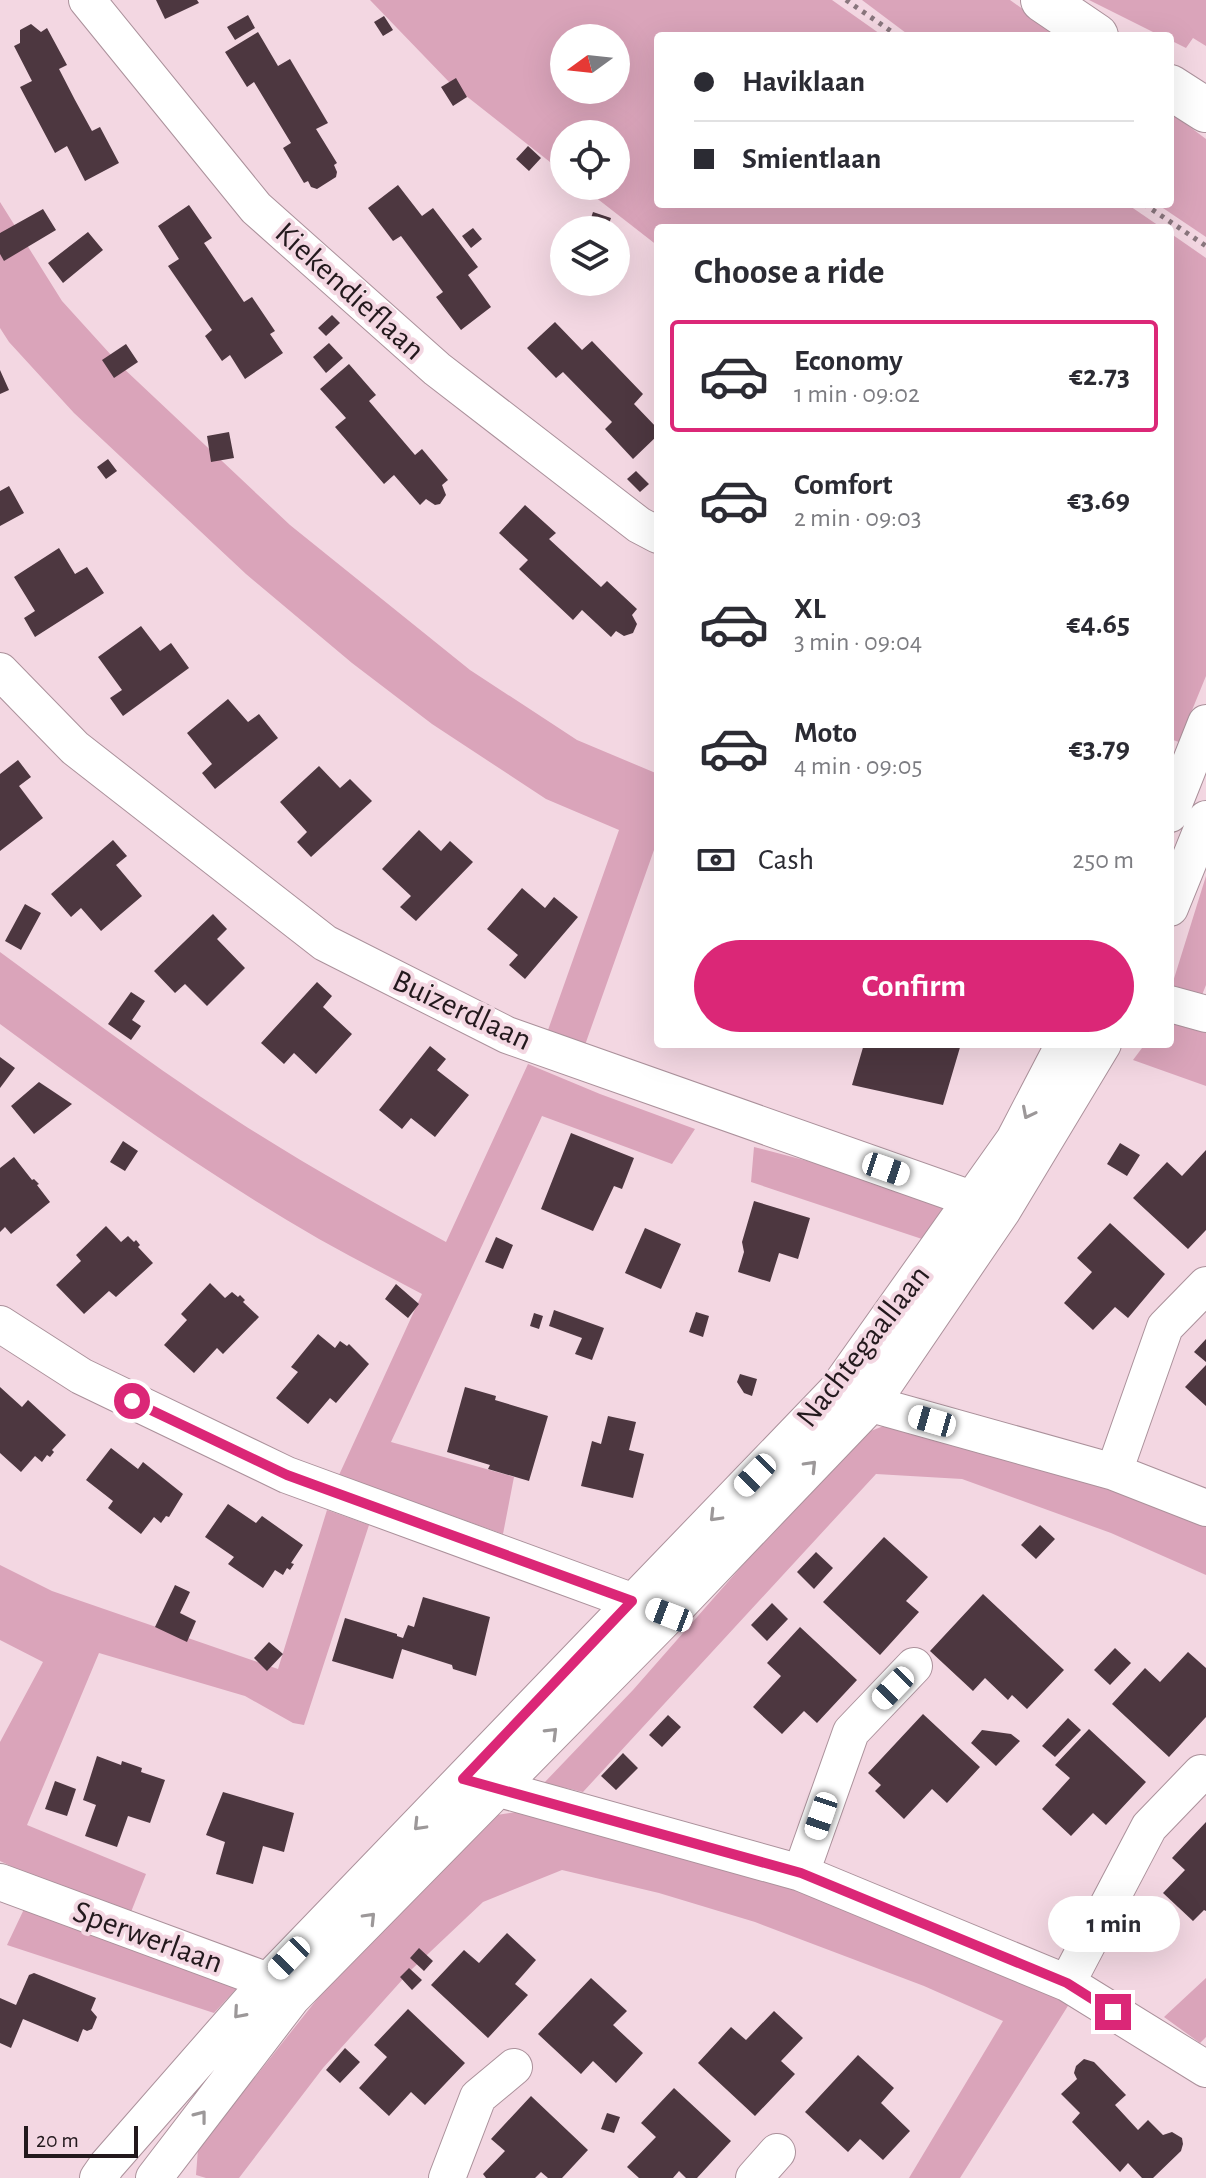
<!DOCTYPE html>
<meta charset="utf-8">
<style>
body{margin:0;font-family:"Alegreya Sans",sans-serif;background:#f7f7f7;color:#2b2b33;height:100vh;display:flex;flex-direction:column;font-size:30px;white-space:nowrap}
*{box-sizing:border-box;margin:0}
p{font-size:26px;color:#7c7c81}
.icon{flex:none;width:44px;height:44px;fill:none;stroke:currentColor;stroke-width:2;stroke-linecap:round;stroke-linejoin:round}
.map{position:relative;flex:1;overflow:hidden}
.panel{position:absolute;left:654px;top:224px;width:520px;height:824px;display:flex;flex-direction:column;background:#fff;border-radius:8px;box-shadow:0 8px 32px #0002}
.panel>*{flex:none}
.banner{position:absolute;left:654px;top:32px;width:520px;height:176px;border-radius:8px;box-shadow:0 8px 32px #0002;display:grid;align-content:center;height:176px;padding:0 40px;background:#fff}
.needle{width:52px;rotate:255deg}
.tools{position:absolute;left:550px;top:24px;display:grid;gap:16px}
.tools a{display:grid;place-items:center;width:80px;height:80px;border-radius:50%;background:#fff;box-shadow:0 8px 32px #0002;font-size:40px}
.scale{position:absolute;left:24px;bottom:20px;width:114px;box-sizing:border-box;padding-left:8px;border:4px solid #23191d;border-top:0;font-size:22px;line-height:28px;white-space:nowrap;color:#23191d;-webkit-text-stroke:6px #f3d7e2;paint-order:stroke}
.end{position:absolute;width:36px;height:36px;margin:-18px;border:10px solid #db2777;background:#fff;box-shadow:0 0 0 4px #fff}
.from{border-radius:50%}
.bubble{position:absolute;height:56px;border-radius:28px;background:#fff;box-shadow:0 8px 32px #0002;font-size:26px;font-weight:700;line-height:56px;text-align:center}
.car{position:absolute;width:24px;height:48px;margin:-24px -12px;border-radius:10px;box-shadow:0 0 6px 2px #0007;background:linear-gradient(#fff 24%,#345 0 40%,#fff 0 76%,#345 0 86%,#fff 0)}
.banner b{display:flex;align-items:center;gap:28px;height:76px;font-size:30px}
.banner b+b{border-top:2px solid #e1e1e2}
.banner i{width:20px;height:20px;background:#2b2b33}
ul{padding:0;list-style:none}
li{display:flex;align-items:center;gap:24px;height:112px;margin:0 16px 12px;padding:0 24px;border:4px solid transparent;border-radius:8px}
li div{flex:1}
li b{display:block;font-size:30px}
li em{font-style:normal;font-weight:700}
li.current{border-color:#db2777}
li>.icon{width:72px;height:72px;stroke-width:1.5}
h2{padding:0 40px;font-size:36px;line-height:96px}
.pay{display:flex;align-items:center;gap:20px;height:88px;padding:0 40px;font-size:30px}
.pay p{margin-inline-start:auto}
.action{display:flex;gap:16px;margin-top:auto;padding:16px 40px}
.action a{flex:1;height:92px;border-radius:48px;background:#db2777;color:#fff;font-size:32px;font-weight:700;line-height:92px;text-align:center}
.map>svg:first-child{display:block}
</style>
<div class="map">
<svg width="1206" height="2178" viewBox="0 0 1206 2178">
<rect width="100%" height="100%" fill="#f3d7e2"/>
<path fill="#daa4ba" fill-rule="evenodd" d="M 370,0 L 832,0 L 883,36 L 658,36 L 658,204 L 1127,204 L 1162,228 L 658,228 L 658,246 L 581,186 L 616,186 L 616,134 L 564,134 L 564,173 L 451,84 ZM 564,38 L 616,38 L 616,90 L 564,90 Z
M 862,0 L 1010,0 L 1061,36 L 910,36 Z
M 1089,0 L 1206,0 L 1206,46 L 1193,38 L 1186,48 L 1170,40 L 1170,36 L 1161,36 Z
M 1170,112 L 1206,139 L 1206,237 L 1157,204 L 1170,204 Z
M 0,202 L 62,301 L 121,366 L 290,525 L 470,670 L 577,740 L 658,774 L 658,851 L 654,850 L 585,1045 L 548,1030 L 619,830 L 546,799 L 432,724 L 352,663 L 246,574 L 74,413 L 9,342 L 0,328 Z
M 1170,233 L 1206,258 L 1206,676 L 1179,742 L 1170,739 Z
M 1206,876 L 1206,985 L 1202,995 L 1172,985 Z
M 0,952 C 79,1010 157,1069 239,1122 C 306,1165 376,1204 446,1242 L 528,1064 L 600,1094 L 695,1129 L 672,1164 L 542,1116 L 391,1442 L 514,1477 L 503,1534 L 339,1475 L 422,1294 C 388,1276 353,1258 319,1239 C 208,1175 103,1100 0,1024 Z
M 1170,1022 L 1206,1031 L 1206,1086 L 1133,1060 L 1145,1044 L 1170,1044 Z
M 754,1147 L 861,1175 L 949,1210 L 925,1240 L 751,1182 Z
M 894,1422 L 960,1437 L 1206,1523 L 1206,1575 L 1111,1533 L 962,1479 L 876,1474 L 583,1792 L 544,1783 L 633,1690 L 855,1437 Z
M 327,1510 L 369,1525 L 304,1725 L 293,1723 L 245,1696 L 99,1653 L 27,1825 L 146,1874 L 131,1912 L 66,1892 L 0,1861 L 0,1742 L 43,1662 L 0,1640 L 0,1565 L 52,1591 L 278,1669 Z
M 517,1812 L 769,1879 L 1071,2001 L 960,2178 L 909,2178 L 1003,2021 L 924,1986 L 755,1922 L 659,1893 L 562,1870 L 483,1902 L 411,1970 L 323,2068 L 239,2178 L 206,2178 L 196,2175 L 198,2149 L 318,1998 L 483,1817 Z
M 25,1907 L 237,1988 L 214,2013 L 7,1945 Z
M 1206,1978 L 1206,2037 L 1200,2043 L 1164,2017 Z"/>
<path fill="#4d3740" d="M 156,0 L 197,0 L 199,3 L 165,19 Z
M 248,15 L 255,28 L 235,40 L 227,27 Z
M 384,16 L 393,30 L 383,36 L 374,22 Z
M 31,24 L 41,32 L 47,28 L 67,65 L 59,69 L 75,100 L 92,131 L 100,127 L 119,163 L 85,181 L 67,146 L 55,153 L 20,87 L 32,81 L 14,46 L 20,43 L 20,30 Z
M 258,32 L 278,66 L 290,59 L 328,123 L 316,129 L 337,163 L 334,165 L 337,172 L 336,177 L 317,189 L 311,187 L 308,181 L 304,183 L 283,148 L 291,143 L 254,82 L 247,87 L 225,52 Z
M 456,78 L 467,97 L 453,106 L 441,87 Z
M 528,146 L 541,158 L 529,171 L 516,159 Z
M 398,185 L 422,216 L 433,208 L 478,267 L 468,275 L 491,307 L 461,330 L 436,297 L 443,292 L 401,236 L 393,241 L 368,208 Z
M 189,205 L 212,238 L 204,243 L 244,302 L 252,297 L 275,331 L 270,334 L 283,353 L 245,379 L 230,355 L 222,361 L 205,336 L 212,330 L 168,266 L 179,259 L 158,226 Z
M 43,209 L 56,230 L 4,261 L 0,254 L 0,233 Z
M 593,212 L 611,218 L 607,230 L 587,230 Z
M 473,228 L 482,239 L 471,248 L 462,236 Z
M 88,232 L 103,250 L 63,283 L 48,263 Z
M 332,315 L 340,323 L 326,336 L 318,328 Z
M 555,322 L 582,350 L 592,341 L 643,394 L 634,404 L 658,429 L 658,435 L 633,459 L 605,429 L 612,422 L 563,372 L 556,378 L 527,348 Z
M 329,343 L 343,358 L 326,373 L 313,357 Z
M 126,344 L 138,362 L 114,378 L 102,360 Z
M 349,364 L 376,395 L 369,401 L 415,455 L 422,449 L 448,480 L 442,485 L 446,495 L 440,504 L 435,505 L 426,499 L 420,505 L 394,475 L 384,484 L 335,427 L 346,418 L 320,389 Z
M 0,370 L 9,390 L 0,394 Z
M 229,432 L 234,458 L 211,462 L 207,436 Z
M 108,459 L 117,471 L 106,479 L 97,467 Z
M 636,471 L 649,484 L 640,492 L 627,479 Z
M 9,486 L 24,513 L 0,526 L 0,491 Z
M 525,505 L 556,533 L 549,539 L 601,587 L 607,581 L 637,609 L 632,615 L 637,624 L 633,633 L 624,636 L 616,631 L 611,637 L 582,610 L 573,620 L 519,569 L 528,560 L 499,533 Z
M 59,548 L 75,574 L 87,567 L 104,593 L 35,637 L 24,618 L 35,611 L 14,577 Z
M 141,626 L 160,651 L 171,643 L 189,668 L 123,716 L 110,698 L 122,690 L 98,657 Z
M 228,699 L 248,722 L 259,714 L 278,738 L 215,789 L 202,773 L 212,764 L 187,733 Z
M 18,760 L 31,777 L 19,786 L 43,818 L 0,851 L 0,774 Z
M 319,766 L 340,788 L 350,779 L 372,801 L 311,857 L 297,842 L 307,832 L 280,802 Z
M 419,830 L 441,851 L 450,841 L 473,862 L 416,921 L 400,907 L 411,896 L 382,869 Z
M 113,840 L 127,856 L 116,865 L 142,896 L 101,931 L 81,908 L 71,917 L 51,894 Z
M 522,888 L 545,908 L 554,897 L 578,917 L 525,979 L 509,965 L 518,955 L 487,929 Z
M 25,904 L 41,913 L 21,950 L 5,941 Z
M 213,914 L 227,929 L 217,939 L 245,968 L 207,1006 L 185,984 L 175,993 L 154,971 Z
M 317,982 L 332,996 L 323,1007 L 352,1034 L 316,1074 L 294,1053 L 284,1064 L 261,1043 Z
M 131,992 L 145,1001 L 132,1020 L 141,1026 L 131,1040 L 108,1024 Z
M 864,1044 L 961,1044 L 943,1105 L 852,1085 Z
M 430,1046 L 446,1059 L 437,1070 L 469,1095 L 435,1137 L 411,1118 L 402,1129 L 379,1110 Z
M 0,1057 L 15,1068 L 0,1088 Z
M 39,1082 L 72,1104 L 34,1134 L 11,1106 Z
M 571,1133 L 634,1158 L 622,1189 L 614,1186 L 593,1231 L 541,1209 Z
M 123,1141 L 138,1151 L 125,1171 L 110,1162 Z
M 1120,1143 L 1140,1155 L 1127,1176 L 1107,1164 Z
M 1206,1150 L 1206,1230 L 1188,1249 L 1133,1198 L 1167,1162 L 1182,1176 Z
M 14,1157 L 32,1180 L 34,1179 L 39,1184 L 37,1185 L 50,1202 L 11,1234 L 5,1227 L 0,1232 L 0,1168 Z
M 754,1201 L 810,1218 L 798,1259 L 779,1253 L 770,1282 L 738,1272 L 744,1252 L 742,1242 Z
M 1110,1223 L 1165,1274 L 1128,1318 L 1115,1307 L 1093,1330 L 1064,1303 L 1092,1272 L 1077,1258 Z
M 106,1226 L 121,1242 L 128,1236 L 134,1242 L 136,1240 L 140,1245 L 138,1247 L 153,1263 L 116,1297 L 109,1291 L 84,1314 L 56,1285 L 81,1261 L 76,1255 Z
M 645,1228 L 681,1244 L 661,1289 L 625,1273 Z
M 496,1237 L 513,1245 L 503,1269 L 485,1262 Z
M 210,1283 L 225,1298 L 232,1292 L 238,1297 L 240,1295 L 245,1300 L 243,1302 L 259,1317 L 223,1354 L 217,1348 L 194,1373 L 164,1345 L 187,1320 L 181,1314 Z
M 396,1284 L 419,1304 L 408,1318 L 385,1299 Z
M 554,1310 L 604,1328 L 592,1360 L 575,1354 L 582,1338 L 549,1326 Z
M 696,1312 L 709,1316 L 703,1337 L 689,1332 Z
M 534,1313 L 543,1316 L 539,1329 L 530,1326 Z
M 318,1334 L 335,1348 L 340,1341 L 347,1346 L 349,1344 L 369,1364 L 336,1403 L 330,1398 L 308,1424 L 276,1398 L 298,1372 L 291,1367 Z
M 1206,1339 L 1206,1362 L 1194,1352 Z
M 1206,1365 L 1206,1406 L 1185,1387 Z
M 740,1374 L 757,1379 L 752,1396 L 744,1393 L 737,1382 Z
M 0,1387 L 22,1407 L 28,1400 L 66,1435 L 52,1450 L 54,1452 L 50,1457 L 47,1455 L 42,1462 L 35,1456 L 21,1472 L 0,1453 Z
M 465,1387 L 496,1396 L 495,1400 L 548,1416 L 529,1481 L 488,1469 L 490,1465 L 447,1452 Z
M 608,1416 L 636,1422 L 629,1450 L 644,1454 L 633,1498 L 581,1486 L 592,1441 L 601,1444 Z
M 111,1448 L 138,1469 L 143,1462 L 183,1494 L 169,1517 L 166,1516 L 161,1523 L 154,1517 L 141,1534 L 108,1508 L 113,1501 L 86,1480 Z
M 228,1504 L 256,1523 L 262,1516 L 303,1545 L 291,1563 L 294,1564 L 290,1570 L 287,1568 L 283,1575 L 275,1570 L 263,1588 L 228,1564 L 234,1557 L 205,1537 Z
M 1040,1525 L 1055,1539 L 1036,1559 L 1021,1545 Z
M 884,1537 L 928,1577 L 906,1601 L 919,1612 L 880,1655 L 823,1602 Z
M 816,1552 L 833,1568 L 814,1589 L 797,1572 Z
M 175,1585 L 190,1592 L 180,1613 L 196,1621 L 187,1642 L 155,1627 Z
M 983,1594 L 1064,1670 L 1027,1709 L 1012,1695 L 1008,1700 L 985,1678 L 973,1691 L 930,1651 Z
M 423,1597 L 490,1617 L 476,1676 L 453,1669 L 452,1665 L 402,1649 L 393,1679 L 332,1661 L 345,1618 L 397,1634 L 397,1636 L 403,1638 L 408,1625 L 414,1627 Z
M 772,1603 L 788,1619 L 767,1641 L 751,1625 Z
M 800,1627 L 857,1680 L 817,1723 L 804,1711 L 782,1734 L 753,1707 L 781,1676 L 767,1663 Z
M 269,1642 L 283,1654 L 267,1671 L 254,1658 Z
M 1115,1648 L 1131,1663 L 1110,1685 L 1094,1670 Z
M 1188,1652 L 1206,1668 L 1206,1717 L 1169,1757 L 1112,1704 L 1145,1668 L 1160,1682 Z
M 923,1714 L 980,1767 L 947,1803 L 932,1789 L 904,1819 L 875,1791 L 881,1785 L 868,1773 Z
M 668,1715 L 681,1727 L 662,1747 L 649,1735 Z
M 1068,1718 L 1081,1730 L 1055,1757 L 1042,1746 Z
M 1089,1729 L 1146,1782 L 1106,1825 L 1093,1813 L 1071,1836 L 1042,1809 L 1070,1778 L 1055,1765 Z
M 982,1730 L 1011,1734 L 1020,1741 L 996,1766 L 971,1743 Z
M 623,1753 L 638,1768 L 616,1790 L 601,1776 Z
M 97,1756 L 121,1765 L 122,1761 L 142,1768 L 141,1772 L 165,1780 L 150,1823 L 128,1816 L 117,1847 L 85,1836 L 96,1805 L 83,1800 Z
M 55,1781 L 76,1789 L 67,1816 L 45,1809 Z
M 223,1792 L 294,1813 L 284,1852 L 263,1846 L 253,1884 L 216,1874 L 225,1842 L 206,1835 Z
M 1206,1822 L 1206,1911 L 1204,1910 L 1193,1921 L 1163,1893 L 1185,1870 L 1172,1858 Z
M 507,1933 L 536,1960 L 515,1984 L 528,1995 L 488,2038 L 431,1985 L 464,1950 L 479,1963 Z
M 419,1948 L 433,1961 L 424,1971 L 410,1958 Z
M 409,1968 L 422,1980 L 412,1990 L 400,1977 Z
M 34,1973 L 96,1998 L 91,2010 L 97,2017 L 92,2029 L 87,2031 L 83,2029 L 78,2042 L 23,2019 L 11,2048 L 0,2043 L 0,1998 L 16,2005 L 29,1975 Z
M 591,1978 L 627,2011 L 613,2025 L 643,2053 L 616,2083 L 593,2061 L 581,2074 L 538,2034 Z
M 408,2009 L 465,2063 L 425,2105 L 411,2092 L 389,2116 L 359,2088 L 387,2057 L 374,2045 Z
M 774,2011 L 803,2038 L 781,2061 L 795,2074 L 755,2116 L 698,2063 L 731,2027 L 746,2040 Z
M 345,2048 L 360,2062 L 340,2083 L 326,2070 Z
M 858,2055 L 894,2088 L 881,2103 L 910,2131 L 883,2160 L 860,2139 L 848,2152 L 805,2112 Z
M 1084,2059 L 1094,2062 L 1126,2095 L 1115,2105 L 1138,2130 L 1148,2120 L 1163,2135 L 1172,2132 L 1182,2138 L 1183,2144 L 1181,2151 L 1153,2178 L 1142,2178 L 1128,2163 L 1120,2172 L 1072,2122 L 1080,2113 L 1061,2094 L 1077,2079 L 1074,2073 L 1076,2066 Z
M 674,2088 L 731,2141 L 697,2178 L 686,2178 L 679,2171 L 673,2178 L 639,2178 L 627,2167 L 656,2137 L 641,2123 Z
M 531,2096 L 588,2150 L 562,2178 L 548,2178 L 541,2172 L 535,2178 L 486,2178 L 483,2174 L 505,2151 L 491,2139 Z
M 607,2113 L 620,2117 L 614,2133 L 601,2129 Z"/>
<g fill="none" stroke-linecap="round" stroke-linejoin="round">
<g stroke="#ab919b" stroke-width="38">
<path id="minor" d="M 87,0 L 256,208 L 437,369 L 639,525 L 658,535
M 0,671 L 75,748 L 325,943 L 507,1035 L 994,1207
M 1170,814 L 1206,723
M 1170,908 L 1206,819
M 1170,1004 L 1206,1014
M 0,1324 L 81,1376 L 287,1475 L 653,1609
M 849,1396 L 871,1404 L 1114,1472 L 1206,1508
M 1114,1472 L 1165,1327 L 1206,1285
M 478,1783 L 801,1873 L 1067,1983 L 1206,2069
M 801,1873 L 851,1732 L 914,1666
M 0,1882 L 268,1981 L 284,1993
M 1067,1983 L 1149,1827 L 1201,1773
M 98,2178 L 107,2165 L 268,1981 L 836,1391 L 1014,1140 L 1064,1044
M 154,2178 L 292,1998 L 669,1615 L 871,1404 L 1003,1210 L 1103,1044
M 447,2178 L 478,2097 L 514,2067
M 754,2178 L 777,2152"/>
</g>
<g stroke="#ab919b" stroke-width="46">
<path id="secondary" d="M 1043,0 L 1096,36
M 1170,87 L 1206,110"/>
</g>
<path stroke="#89767d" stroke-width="5" stroke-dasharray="4 6" stroke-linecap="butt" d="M 846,0 L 898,36
M 1144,204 L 1206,246"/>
<use href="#minor" stroke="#fff" stroke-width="36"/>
<use href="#secondary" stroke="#fff" stroke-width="44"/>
</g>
<defs><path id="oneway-chevron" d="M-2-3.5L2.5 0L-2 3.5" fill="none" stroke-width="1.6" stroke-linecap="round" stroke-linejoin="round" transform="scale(2)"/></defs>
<g stroke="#9c9899">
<use href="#oneway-chevron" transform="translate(1028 1113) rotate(117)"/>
<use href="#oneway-chevron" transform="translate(811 1466) rotate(-46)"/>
<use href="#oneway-chevron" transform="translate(715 1516) rotate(134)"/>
<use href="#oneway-chevron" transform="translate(552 1733) rotate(-45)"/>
<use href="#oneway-chevron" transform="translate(419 1825) rotate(134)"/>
<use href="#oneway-chevron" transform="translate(370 1918) rotate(-46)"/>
<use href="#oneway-chevron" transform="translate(239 2013) rotate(131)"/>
<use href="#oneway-chevron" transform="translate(201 2116) rotate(-52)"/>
</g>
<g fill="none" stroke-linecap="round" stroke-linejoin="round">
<path stroke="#db2777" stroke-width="10" d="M 132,1401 L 287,1475 L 632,1601 L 463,1779 L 801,1873 L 1067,1983 L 1113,2012"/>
</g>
<g text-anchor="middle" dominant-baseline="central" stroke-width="8" stroke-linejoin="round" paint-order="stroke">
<g font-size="32" fill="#23191d" stroke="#f3d7e2">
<text transform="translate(350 291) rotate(42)">Kiekendieflaan</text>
<text transform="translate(462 1010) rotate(25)">Buizerdlaan</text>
<text transform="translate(863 1346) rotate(-52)">Nachtegaallaan</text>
<text transform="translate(148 1937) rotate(20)">Sperwerlaan</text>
</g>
</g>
</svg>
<div class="tools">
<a><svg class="needle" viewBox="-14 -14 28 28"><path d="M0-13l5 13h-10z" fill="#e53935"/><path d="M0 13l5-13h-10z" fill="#7c7c81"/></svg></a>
<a><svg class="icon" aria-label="locate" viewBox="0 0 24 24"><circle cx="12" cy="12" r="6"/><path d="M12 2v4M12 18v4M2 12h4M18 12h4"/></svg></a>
<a><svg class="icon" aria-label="layers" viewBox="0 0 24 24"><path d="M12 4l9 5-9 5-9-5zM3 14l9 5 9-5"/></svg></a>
</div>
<div class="scale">20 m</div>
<i class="end from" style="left:132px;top:1401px"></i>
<i class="end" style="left:1113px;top:2012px"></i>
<div class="bubble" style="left:1048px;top:1896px;width:132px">1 min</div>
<i class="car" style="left:886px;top:1169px;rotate:109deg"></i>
<i class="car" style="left:932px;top:1421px;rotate:286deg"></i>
<i class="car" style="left:755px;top:1475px;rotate:224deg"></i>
<i class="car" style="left:669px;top:1615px;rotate:291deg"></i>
<i class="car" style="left:893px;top:1688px;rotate:224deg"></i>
<i class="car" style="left:821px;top:1816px;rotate:199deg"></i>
<i class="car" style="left:289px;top:1958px;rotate:224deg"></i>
<div class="banner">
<b><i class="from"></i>Haviklaan</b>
<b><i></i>Smientlaan</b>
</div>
<section class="panel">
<h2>Choose a ride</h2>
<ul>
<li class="current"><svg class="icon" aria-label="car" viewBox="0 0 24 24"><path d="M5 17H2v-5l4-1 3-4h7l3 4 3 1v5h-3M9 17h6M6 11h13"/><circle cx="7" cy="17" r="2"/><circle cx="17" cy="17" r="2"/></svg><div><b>Economy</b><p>1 min · 09:02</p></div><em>€2.73</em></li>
<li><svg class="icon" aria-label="car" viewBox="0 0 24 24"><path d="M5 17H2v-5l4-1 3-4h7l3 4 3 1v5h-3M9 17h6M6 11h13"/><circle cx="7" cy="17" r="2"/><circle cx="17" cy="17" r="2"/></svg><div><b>Comfort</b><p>2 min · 09:03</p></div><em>€3.69</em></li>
<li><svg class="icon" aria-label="car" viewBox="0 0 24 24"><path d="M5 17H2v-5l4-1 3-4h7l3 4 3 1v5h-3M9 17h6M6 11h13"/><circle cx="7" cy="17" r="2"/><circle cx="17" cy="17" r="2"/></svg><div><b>XL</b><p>3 min · 09:04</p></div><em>€4.65</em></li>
<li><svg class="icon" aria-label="car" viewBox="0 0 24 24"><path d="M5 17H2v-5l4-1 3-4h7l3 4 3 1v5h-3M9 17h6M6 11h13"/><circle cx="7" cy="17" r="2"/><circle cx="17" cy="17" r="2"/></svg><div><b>Moto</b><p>4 min · 09:05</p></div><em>€3.79</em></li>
</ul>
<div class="pay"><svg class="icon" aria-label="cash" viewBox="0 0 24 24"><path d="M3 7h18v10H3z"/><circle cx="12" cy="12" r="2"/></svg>Cash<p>250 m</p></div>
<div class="action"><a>Confirm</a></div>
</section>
</div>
